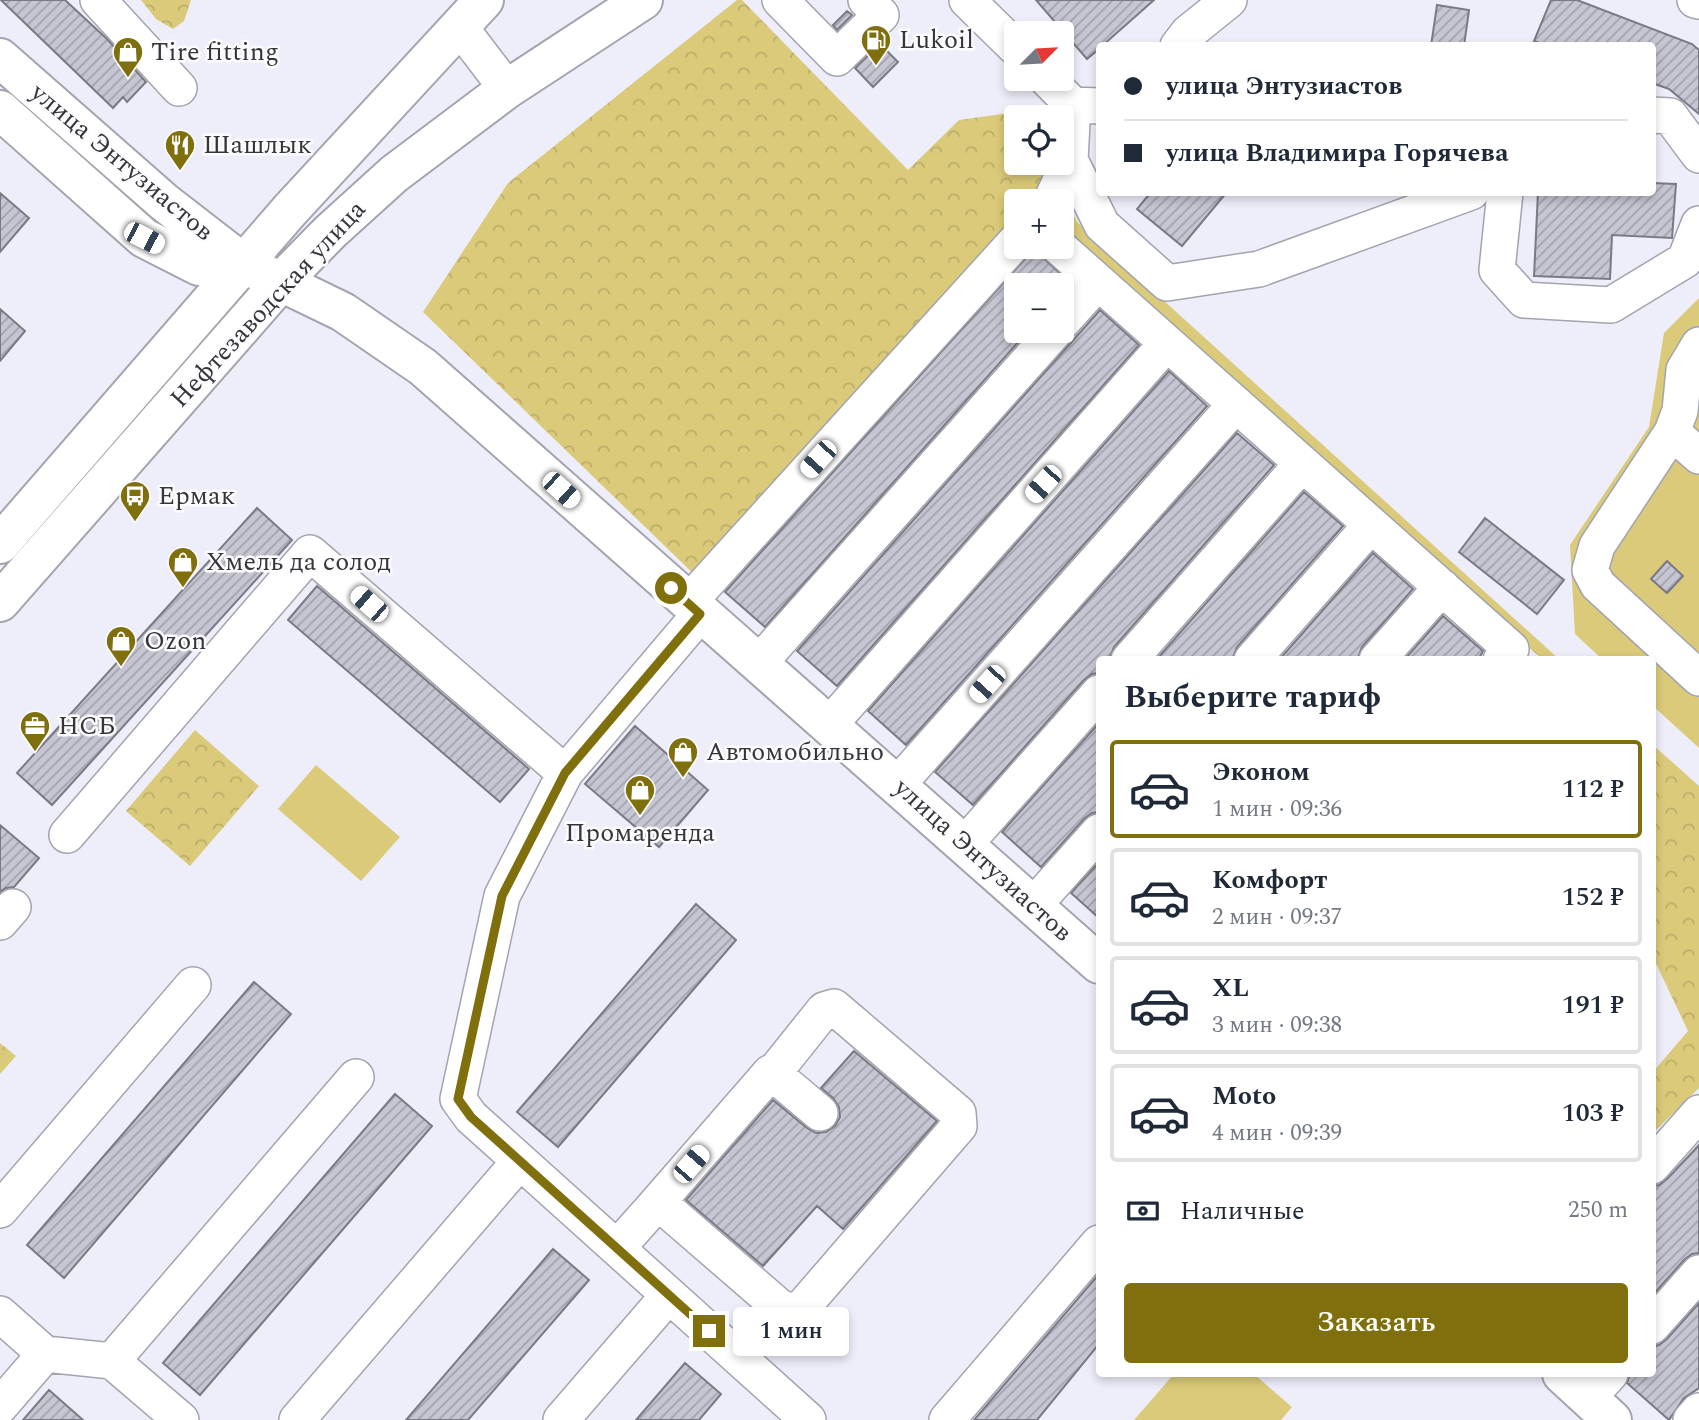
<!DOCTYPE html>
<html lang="ru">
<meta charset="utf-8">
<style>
body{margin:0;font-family:Spectral,serif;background:#f6f6f7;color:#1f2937;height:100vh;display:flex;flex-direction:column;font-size:26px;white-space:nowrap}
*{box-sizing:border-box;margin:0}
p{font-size:23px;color:#747a83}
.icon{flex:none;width:38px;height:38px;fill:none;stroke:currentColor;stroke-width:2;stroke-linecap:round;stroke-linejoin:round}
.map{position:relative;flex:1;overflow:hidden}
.panel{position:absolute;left:1096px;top:656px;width:560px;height:721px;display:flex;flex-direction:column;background:#fff;border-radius:7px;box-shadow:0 4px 10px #0003}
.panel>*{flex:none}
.top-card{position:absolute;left:1096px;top:42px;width:560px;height:154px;border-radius:7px;box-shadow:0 4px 10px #0003;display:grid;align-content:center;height:154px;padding:0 28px;background:#fff}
.needle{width:46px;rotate:66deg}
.buttons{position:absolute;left:1004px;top:21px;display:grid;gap:14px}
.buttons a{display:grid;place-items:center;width:70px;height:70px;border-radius:7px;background:#fff;box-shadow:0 4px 10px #0003;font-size:35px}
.end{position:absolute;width:32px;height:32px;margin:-16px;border:9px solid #806f0d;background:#fff;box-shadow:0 0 0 4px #fff}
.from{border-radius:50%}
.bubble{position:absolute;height:49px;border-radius:7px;background:#fff;box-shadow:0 4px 10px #0003;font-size:23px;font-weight:600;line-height:49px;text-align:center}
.car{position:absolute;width:21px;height:42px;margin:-21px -10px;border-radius:9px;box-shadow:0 0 5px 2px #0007;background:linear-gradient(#fff 24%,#345 0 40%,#fff 0 76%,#345 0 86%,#fff 0)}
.top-card b{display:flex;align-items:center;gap:24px;height:66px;font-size:26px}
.top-card b+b{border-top:2px solid #e0e1e3}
.top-card i{width:18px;height:18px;background:#1f2937}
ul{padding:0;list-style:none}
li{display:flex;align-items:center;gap:21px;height:98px;margin:0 14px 10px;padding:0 14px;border:4px solid #e0e1e3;border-radius:7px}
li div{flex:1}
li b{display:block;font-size:26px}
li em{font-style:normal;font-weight:600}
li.on{border-color:#806f0d}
li>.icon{width:63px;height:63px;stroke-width:1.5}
h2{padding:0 28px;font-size:32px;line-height:84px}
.pay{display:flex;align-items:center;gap:18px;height:77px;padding:0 28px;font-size:26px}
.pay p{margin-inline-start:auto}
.primary-button{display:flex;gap:14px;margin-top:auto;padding:14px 28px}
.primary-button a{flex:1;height:80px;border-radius:7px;background:#806f0d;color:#fff;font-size:28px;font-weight:600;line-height:80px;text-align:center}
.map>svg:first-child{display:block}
</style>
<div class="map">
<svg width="1699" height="1420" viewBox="0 0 1699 1420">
<defs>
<pattern id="forest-crowns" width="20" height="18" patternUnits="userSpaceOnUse" patternTransform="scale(1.75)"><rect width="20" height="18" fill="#daca79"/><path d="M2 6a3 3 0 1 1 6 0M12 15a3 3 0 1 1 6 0" fill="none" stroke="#bcae69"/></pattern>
<pattern id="building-hatch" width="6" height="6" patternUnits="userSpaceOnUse" patternTransform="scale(1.75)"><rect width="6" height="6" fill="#c5c6d2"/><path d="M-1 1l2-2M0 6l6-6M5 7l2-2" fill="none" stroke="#a1a2ab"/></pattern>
</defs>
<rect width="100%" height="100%" fill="#edeefa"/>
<path fill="url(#forest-crowns)" d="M 141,0 L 191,0 L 184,21 L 173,29 L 156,19 Z
M 737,0 L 742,0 L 908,170 L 959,120 L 1023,111 L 1026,117 L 1017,117 L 1017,163 L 1048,163 L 1077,222 L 1560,660 L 1543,660 L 1062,230 L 1062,201 L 1017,201 L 1017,228 L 702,582 L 423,312 L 508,183 Z
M 195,730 L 259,786 L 190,866 L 126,811 Z
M 1652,744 L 1699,786 L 1699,1088 L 1652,1134 L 1652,1073 L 1688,1031 L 1652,955 Z
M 0,1043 L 16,1056 L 0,1074 Z"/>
<path fill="#daca79" d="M 1699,298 L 1699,748 L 1652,705 L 1652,660 L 1603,660 L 1575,634 L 1570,545 L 1649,427 L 1664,333 Z
M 316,765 L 400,837 L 361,881 L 278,809 Z
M 1174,1374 L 1254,1374 L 1292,1407 L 1281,1420 L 1134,1420 Z"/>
<path fill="url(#building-hatch)" stroke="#797a85" stroke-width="2" d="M 1,0 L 65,0 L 107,39 L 146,82 L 127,102 L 123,97 L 113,108 Z
M 1036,0 L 1154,0 L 1102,46 L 1099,46 L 1099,49 L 1087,59 Z
M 1551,0 L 1577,0 L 1692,44 L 1699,50 L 1699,114 L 1669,89 L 1652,83 L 1652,46 L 1547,46 L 1534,41 Z
M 1437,5 L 1469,10 L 1464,46 L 1431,46 Z
M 847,11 L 852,15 L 837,30 L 833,25 Z
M 880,44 L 898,62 L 873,87 L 855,68 Z
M 1652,183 L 1676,184 L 1672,238 L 1612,235 L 1610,279 L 1534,276 L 1538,192 L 1652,192 Z
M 1151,192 L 1227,192 L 1182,246 L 1137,209 Z
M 0,193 L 29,218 L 0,252 Z
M 1034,249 L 1070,283 L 1062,292 L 1062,285 L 1017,285 L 1017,331 L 1028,331 L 765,627 L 725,592 Z
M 0,309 L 25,331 L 0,361 Z
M 1100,310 L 1139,345 L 837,686 L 797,651 Z
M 1169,371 L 1207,406 L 906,745 L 868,711 Z
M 1237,433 L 1274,465 L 1114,647 L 1109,660 L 1099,660 L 1099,673 L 1092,674 L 1084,680 L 973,805 L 935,772 Z
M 1304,492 L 1343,526 L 1237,647 L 1232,660 L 1156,660 Z
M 257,508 L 292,540 L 52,805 L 17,773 Z
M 1485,518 L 1564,580 L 1537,614 L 1459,552 Z
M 1373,553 L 1413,589 L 1362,647 L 1357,660 L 1279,660 Z
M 1667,561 L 1683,576 L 1667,593 L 1651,579 Z
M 317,586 L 529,769 L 500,802 L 288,620 Z
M 1443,616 L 1483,651 L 1478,660 L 1404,660 Z
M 1099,723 L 1099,812 L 1092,813 L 1084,819 L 1041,867 L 1002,832 Z
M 635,726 L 708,790 L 659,847 L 585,784 Z
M 0,825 L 39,858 L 14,887 L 6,888 L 0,892 Z
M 1099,862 L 1099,918 L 1071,893 Z
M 696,904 L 736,940 L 558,1147 L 517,1112 Z
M 254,982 L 291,1014 L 64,1278 L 27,1245 Z
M 854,1051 L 937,1121 L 843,1229 L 817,1206 L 763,1266 L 686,1200 L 773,1100 L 807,1128 L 816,1133 L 826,1132 L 835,1126 L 840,1117 L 839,1107 L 833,1098 L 821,1088 Z
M 395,1094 L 432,1126 L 200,1395 L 163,1363 Z
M 1699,1145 L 1699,1253 L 1692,1254 L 1684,1260 L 1652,1296 L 1652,1186 L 1659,1185 L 1667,1179 Z
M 553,1249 L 589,1280 L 468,1420 L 406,1420 Z
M 1099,1274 L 1099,1344 L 1037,1420 L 974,1420 Z
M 1699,1303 L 1699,1388 L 1684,1398 L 1669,1420 L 1627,1383 L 1630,1374 L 1652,1374 L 1652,1346 L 1659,1345 L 1667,1339 Z
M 685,1363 L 721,1394 L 699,1420 L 636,1420 Z
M 49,1390 L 83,1420 L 23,1420 Z"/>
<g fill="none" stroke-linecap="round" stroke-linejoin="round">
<g stroke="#a2a4ae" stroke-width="38">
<path id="minor" d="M 98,0 L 179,88
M 780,0 L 837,58 L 881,15 L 866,0
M 967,0 L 1017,49
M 1695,0 L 1699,1
M 459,26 L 507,89
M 1178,46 L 1188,33 L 1229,0
M 1047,79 L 1073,105 L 1099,106
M 1073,105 L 1070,160 L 1102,225 L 1167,283 L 1259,269 L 1471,192
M 1652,115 L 1670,116 L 1699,155
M 1505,192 L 1497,270 L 1524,300 L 1611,305 L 1685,260 L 1699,224
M 1051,201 L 1070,160
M 1059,247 L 1511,649 L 1501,660
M 1062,322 L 1098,282
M 1699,345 L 1684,370 L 1680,411 L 1672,432 L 1597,546 L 1590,570 L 1598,585 L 1699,678
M 1672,432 L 1699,456
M 688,603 L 1017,240
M 700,614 L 565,773 L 502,896 L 458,1099 L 471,1117 L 808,1420
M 1129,660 L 1302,464
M 1252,660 L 1371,525
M 1377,660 L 1442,587
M 759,663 L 1055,331
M 830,724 L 1167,343
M 898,784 L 1236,404
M 67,835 L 310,553 L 565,773
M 964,845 L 1099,693
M 1033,906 L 1099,832
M 0,922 L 13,907
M 1652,1166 L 1699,1113
M 0,1210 L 193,985
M 650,1211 L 770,1073 L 776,1070
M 617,1248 L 650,1211 L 665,1208 L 783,1310 L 800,1310 L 959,1126 L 958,1113 L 834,1007 L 824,1010 L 776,1070 L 782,1081 L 820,1113
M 0,1314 L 45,1354 L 112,1361 L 181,1420
M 1652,1326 L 1699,1273
M 112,1361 L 356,1077
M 1588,1398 L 1610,1374
M 0,1406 L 45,1354
M 297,1420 L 520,1161
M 561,1420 L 669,1295
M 947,1420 L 1099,1243
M 1691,1420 L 1699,1411"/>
</g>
<g stroke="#a2a4ae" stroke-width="42">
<path id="major" d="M 0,58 L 164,202 L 244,264 L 343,312 L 423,367 L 1099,964
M 0,110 L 144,238 L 199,266 L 244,264
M 0,544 L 290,210 L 484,0
M 0,602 L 280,283 L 330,232 L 394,174 L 507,89 L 643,0
M 1562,1374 L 1612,1420"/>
</g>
<use href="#minor" stroke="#fff" stroke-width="35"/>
<use href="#major" stroke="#fff" stroke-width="38"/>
</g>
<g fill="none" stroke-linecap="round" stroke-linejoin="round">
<path stroke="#806f0d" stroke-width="9" d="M 671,588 L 700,614 L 565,773 L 502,896 L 458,1099 L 471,1117 L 709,1331"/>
</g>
<defs>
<g id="fuel-pin" transform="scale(1.575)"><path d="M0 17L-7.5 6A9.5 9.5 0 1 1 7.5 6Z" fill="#806f0d" stroke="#fcfcff"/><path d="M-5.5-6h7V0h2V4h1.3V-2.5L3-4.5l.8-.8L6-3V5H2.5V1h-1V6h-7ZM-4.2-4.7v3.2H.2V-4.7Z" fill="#fff"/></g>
<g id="shop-pin" transform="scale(1.575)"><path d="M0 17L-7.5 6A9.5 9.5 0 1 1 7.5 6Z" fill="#806f0d" stroke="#fcfcff"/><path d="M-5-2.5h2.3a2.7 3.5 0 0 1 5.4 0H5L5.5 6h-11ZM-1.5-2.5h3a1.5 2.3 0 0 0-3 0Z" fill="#fff"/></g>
<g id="restaurant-pin" transform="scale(1.575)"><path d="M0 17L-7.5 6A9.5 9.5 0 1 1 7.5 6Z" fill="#806f0d" stroke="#fcfcff"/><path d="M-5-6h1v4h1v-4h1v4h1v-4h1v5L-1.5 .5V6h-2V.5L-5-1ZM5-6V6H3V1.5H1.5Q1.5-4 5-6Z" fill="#fff"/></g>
<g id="bus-pin" transform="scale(1.575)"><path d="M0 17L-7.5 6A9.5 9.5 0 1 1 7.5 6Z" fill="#806f0d" stroke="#fcfcff"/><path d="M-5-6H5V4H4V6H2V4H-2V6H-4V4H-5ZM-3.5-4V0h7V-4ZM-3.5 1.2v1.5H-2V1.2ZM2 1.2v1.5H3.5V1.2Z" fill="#fff"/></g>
<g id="office-pin" transform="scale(1.575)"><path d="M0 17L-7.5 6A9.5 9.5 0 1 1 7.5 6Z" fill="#806f0d" stroke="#fcfcff"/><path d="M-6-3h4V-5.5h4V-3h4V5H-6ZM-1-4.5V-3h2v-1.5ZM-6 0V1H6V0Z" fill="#fff"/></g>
</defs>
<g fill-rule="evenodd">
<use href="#fuel-pin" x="876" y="40"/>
<use href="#shop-pin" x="128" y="52"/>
<use href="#restaurant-pin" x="180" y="145"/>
<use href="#bus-pin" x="135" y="496"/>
<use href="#shop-pin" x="183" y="562"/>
<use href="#shop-pin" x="121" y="641"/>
<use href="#office-pin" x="35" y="726"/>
<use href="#shop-pin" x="683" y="752"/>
<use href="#shop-pin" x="640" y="790"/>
</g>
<g text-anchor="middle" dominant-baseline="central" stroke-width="5" stroke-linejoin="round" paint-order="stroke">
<g font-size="26" fill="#35363a" stroke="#fcfcff" text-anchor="start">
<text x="899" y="40">Lukoil</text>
<text x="151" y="52">Tire fitting</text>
<text x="203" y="145">Шашлык</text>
<text x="158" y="496">Ермак</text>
<text x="206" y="562">Хмель да солод</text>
<text x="144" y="641">Ozon</text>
<text x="58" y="726">НСБ</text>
<text x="706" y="752">Автомобильно</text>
<text x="640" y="833" text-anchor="middle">Промаренда</text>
</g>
<g font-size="26" fill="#35363a" stroke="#fcfcff">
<text transform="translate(122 162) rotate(40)">улица Энтузиастов</text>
<text transform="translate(268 304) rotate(-47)">Нефтезаводская улица</text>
<text transform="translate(983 860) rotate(42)">улица Энтузиастов</text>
</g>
</g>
</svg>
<div class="buttons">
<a><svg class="needle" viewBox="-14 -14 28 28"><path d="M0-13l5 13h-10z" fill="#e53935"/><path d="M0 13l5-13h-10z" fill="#747a83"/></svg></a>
<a><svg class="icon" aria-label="locate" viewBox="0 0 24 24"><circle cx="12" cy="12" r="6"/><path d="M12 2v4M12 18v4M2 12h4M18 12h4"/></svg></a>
<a>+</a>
<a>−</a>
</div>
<i class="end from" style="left:671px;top:588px"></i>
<i class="end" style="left:709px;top:1331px"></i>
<div class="bubble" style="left:733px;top:1307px;width:116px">1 мин</div>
<i class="car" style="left:144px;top:238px;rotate:117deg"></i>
<i class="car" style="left:818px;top:459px;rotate:222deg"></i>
<i class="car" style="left:1043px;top:484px;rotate:222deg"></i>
<i class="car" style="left:561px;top:490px;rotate:132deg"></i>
<i class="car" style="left:369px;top:604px;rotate:311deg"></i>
<i class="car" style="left:987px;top:684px;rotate:222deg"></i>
<i class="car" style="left:691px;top:1164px;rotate:41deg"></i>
<div class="top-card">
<b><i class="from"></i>улица Энтузиастов</b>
<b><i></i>улица Владимира Горячева</b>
</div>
<section class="panel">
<h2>Выберите тариф</h2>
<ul>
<li class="on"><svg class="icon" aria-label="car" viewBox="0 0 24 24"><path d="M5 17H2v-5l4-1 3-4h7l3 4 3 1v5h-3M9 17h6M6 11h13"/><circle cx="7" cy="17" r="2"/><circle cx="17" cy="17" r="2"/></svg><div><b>Эконом</b><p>1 мин · 09:36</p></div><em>112 ₽</em></li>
<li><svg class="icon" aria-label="car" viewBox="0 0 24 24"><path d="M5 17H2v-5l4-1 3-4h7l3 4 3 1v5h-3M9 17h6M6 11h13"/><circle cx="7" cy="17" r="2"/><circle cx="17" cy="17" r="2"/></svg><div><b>Комфорт</b><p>2 мин · 09:37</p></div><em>152 ₽</em></li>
<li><svg class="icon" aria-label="car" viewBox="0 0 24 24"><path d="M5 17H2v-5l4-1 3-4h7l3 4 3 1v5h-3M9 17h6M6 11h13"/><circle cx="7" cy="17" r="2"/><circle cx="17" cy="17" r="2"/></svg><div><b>XL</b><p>3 мин · 09:38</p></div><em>191 ₽</em></li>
<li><svg class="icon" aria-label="car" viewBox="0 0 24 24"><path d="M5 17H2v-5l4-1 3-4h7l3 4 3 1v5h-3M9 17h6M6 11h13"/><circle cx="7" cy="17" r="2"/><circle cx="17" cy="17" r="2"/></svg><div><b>Moto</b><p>4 мин · 09:39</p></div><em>103 ₽</em></li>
</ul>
<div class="pay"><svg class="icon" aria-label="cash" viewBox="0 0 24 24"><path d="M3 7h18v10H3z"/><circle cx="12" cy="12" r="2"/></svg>Наличные<p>250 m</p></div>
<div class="primary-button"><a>Заказать</a></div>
</section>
</div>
